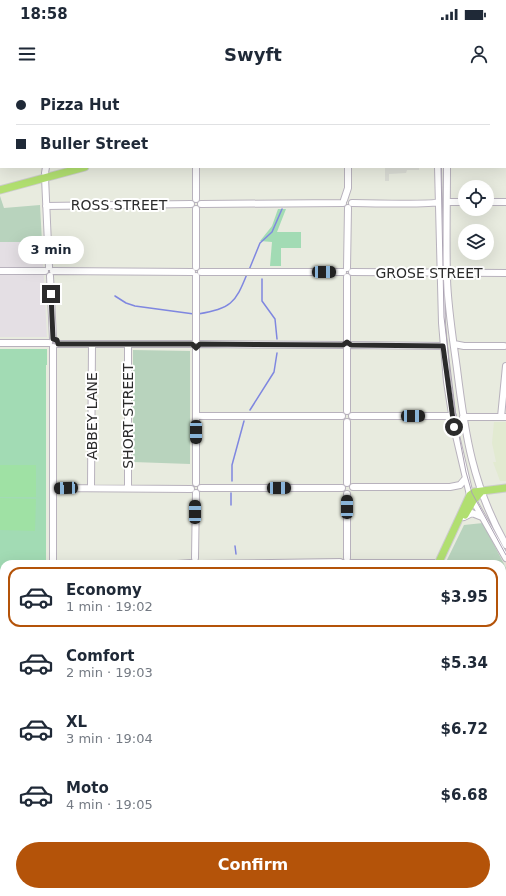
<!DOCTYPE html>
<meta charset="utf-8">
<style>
body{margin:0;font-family:"DejaVu Sans",sans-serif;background:#f6f6f7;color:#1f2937;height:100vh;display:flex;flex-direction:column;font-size:15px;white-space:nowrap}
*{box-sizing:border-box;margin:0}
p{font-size:13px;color:#747a83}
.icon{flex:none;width:22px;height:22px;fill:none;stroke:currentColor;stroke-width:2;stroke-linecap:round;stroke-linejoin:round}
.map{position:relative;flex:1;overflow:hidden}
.side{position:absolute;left:0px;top:480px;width:506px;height:336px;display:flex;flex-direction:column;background:#fff;border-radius:12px 12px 0 0;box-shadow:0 4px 16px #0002}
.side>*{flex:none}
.top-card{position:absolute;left:0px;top:0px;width:506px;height:88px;box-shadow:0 4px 16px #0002;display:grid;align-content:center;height:88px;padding:0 16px;background:#fff}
.controls{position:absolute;left:458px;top:100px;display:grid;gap:8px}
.controls a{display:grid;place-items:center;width:36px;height:36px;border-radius:50%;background:#fff;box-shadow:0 4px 16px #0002;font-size:20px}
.end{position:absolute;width:18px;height:18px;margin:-9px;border:5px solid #2b2b2b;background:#fff;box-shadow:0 0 0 2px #fff}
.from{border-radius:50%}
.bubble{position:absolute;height:28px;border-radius:14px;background:#fff;box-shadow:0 4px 16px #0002;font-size:13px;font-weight:700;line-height:28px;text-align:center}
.car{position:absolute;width:12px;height:24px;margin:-12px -6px;border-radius:5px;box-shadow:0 0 3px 1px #0007;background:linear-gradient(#222 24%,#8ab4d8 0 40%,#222 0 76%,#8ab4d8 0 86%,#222 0)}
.top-card b{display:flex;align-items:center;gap:14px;height:38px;font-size:15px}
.top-card b+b{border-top:1px solid #e0e1e3}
.top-card i{width:10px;height:10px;background:#1f2937}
ul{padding:7px 0 0;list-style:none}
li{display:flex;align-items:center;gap:12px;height:60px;margin:0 8px 6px;padding:0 8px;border:2px solid transparent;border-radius:12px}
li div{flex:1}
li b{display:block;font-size:15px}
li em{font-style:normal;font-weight:700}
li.selected{border-color:#b45309}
li>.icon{width:36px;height:36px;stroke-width:1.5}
.primary-button{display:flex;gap:8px;margin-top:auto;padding:8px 16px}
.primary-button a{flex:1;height:46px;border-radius:24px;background:#b45309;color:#fff;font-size:16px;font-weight:700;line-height:46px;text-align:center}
.status{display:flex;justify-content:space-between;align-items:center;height:28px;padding:0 20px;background:#fff;direction:ltr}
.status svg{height:11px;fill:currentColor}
header{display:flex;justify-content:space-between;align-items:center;height:52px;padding:0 16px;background:#fff;font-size:18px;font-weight:700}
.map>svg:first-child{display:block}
</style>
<div class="status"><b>18:58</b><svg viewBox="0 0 49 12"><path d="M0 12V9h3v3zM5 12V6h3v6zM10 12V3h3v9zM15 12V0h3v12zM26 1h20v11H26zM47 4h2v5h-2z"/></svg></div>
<header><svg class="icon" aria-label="menu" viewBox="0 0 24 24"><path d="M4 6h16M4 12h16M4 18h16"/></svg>Swyft<svg class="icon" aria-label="person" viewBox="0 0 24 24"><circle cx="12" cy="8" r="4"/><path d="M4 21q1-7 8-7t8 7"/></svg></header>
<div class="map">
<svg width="506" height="816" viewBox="0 0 506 816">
<rect width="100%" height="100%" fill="#e8ebdf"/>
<path fill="#e4dfe4" d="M 0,162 L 42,162 L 47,257 L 0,257 Z"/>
<path fill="#e2ead1" d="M 494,342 L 506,342 L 506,401 L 500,401 L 493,382 L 496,382 L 492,363 Z"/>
<path fill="#a2dbb4" d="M 278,129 L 286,129 L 277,152 L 301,152 L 301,168 L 281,168 L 281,186 L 270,186 L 272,162 L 260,161 L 272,146 Z
M 0,269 L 47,269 L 47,285 L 46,285 L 46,484 L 4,484 L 4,497 L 0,497 Z
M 502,666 L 506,670 L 506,709 L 502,710 Z"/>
<path fill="#b8d3bd" d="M 0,116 L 4,128 L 40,125 L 42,162 L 0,162 Z
M 133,270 L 190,271 L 190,384 L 133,382 Z
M 483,443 L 506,488 L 506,581 L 502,586 L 502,484 L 445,484 L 464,445 Z"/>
<path fill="#9fe1a4" d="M 0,385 L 36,385 L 36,417 L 0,417 Z
M 0,418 L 36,419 L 35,451 L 0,450 Z"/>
<path fill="#dadcd5" d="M 385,87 L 419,87 L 419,90 L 407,90 L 406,93 L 389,94 L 389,101 L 385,101 Z"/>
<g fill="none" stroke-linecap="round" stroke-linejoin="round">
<path stroke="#7f87e0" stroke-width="1.5" d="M 319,0 L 321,1
M 249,190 L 260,163 L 272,152 L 282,129
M 262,199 L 262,221 L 275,239 L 277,259
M 115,216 L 126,223 L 135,226 L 194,234
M 198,234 C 231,228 235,224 247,194
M 250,330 L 274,292 L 277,273
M 232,401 L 232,385 L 244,341
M 231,413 L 231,425
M 235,466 L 236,474"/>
<g stroke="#b8b2bd" stroke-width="8">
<path id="minor" d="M 348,0 L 348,1
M 52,1 L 52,0
M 199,1 L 199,0
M 274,1 L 275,0
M 438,1 L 438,0
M 196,87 L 196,119
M 438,87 L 442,243 L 447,302 L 454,347 L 470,415 L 506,478
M 447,87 C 447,124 446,162 447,199 C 448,229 453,259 457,289 C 465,355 473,407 506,465
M 45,93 L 46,87
M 45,97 L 49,187
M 344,120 L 348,108 L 348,87
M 447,122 L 465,122
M 487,122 L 506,122
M 352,123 C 364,123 434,125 438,122
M 201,124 L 343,123
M 46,126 L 191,124
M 196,187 L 196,129
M 347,188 L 348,128
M 0,191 L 45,191
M 53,191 L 192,192
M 201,192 L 343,192
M 352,192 L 506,193
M 50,196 L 53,259
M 196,196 L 196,260
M 347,262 L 347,197
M 0,263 L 49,263
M 58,264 L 192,264
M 200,264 L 343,265
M 454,264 L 464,266 L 504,266
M 351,265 L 443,266
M 347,269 L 347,331
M 196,336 L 342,336
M 352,336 L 453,336
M 463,337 L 506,337
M 501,337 L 506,286
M 196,403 L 196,268
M 347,403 L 347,342
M 91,407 L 92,264
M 353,407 L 450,407 L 460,405 L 465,399
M 53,408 L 191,409
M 128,408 L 128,264
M 201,408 L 342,408
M 464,437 L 472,433 L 482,437
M 195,478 L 196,413
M 347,478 L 347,414
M 352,483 L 438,483
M 53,484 L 53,267
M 177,484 L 190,483
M 201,484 L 340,482
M 0,503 L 4,503
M 0,607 L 4,606
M 502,656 L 506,662
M 0,687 L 4,687
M 502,713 L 506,712
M 0,777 L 4,777
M 502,787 L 506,787
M 46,812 L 47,816
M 131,812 L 132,816
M 348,812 L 349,816
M 172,816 L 174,812"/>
</g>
<g stroke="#ccc" stroke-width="9">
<path id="major" d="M 505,50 L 506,50
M 0,110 L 85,87
M 465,435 L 473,421 L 481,412
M 438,484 L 470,415 L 474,412 L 506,408
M 260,816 L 262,812"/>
</g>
<use href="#minor" stroke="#fff" stroke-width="6"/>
<use href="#major" stroke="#b1df70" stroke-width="7"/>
<path stroke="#aba2b3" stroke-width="1" d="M 445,1 L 445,0
M 441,87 L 444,237 L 457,345 L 466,392 L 472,413 L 506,475"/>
</g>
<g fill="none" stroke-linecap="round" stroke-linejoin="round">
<path stroke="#2b2b2b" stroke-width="5" d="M 51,214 L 53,259 L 57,260 L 58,264 L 192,264 L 196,268 L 200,264 L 343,265 L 347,262 L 351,265 L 443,266 L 454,347"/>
</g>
<g text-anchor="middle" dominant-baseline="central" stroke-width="4" stroke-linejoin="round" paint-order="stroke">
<g font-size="14" fill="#2b2b2b" stroke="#fff">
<text x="119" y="125">ROSS STREET</text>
<text x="429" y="193">GROSE STREET</text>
<text transform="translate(92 336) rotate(-90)">ABBEY LANE</text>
<text transform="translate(128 336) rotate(-90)">SHORT STREET</text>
</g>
</g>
</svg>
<div class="controls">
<a><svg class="icon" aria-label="locate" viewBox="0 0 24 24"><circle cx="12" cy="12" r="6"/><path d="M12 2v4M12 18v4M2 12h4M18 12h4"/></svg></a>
<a><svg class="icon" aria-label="layers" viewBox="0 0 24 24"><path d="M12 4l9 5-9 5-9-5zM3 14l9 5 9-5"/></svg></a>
</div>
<i class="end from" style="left:454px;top:347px"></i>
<i class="end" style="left:51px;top:214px"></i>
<div class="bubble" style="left:18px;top:156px;width:66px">3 min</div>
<i class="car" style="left:324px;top:192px;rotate:90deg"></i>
<i class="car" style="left:413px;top:336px;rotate:90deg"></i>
<i class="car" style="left:196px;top:352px;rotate:180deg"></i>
<i class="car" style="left:66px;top:408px;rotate:268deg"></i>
<i class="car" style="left:279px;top:408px;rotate:90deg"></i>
<i class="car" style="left:347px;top:427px;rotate:0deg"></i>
<i class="car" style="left:195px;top:432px;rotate:0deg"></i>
<div class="top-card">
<b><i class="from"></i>Pizza Hut</b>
<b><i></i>Buller Street</b>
</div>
<section class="side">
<ul>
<li class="selected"><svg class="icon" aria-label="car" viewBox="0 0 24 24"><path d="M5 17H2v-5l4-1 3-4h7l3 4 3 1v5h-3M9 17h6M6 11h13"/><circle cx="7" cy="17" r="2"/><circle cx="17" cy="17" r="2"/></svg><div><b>Economy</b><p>1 min · 19:02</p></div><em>$3.95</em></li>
<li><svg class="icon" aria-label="car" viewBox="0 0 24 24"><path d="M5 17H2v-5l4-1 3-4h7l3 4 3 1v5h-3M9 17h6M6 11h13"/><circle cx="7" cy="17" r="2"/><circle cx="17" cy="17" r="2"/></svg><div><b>Comfort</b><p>2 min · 19:03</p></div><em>$5.34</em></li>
<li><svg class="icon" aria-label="car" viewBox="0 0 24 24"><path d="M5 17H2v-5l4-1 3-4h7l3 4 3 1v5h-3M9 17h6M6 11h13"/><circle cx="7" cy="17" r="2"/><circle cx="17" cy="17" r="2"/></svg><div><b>XL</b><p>3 min · 19:04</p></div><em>$6.72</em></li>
<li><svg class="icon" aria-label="car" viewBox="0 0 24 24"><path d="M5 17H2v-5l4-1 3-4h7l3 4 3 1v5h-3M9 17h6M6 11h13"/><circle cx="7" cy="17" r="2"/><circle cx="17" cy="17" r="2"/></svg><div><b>Moto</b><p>4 min · 19:05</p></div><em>$6.68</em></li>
</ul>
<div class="primary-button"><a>Confirm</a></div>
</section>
</div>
